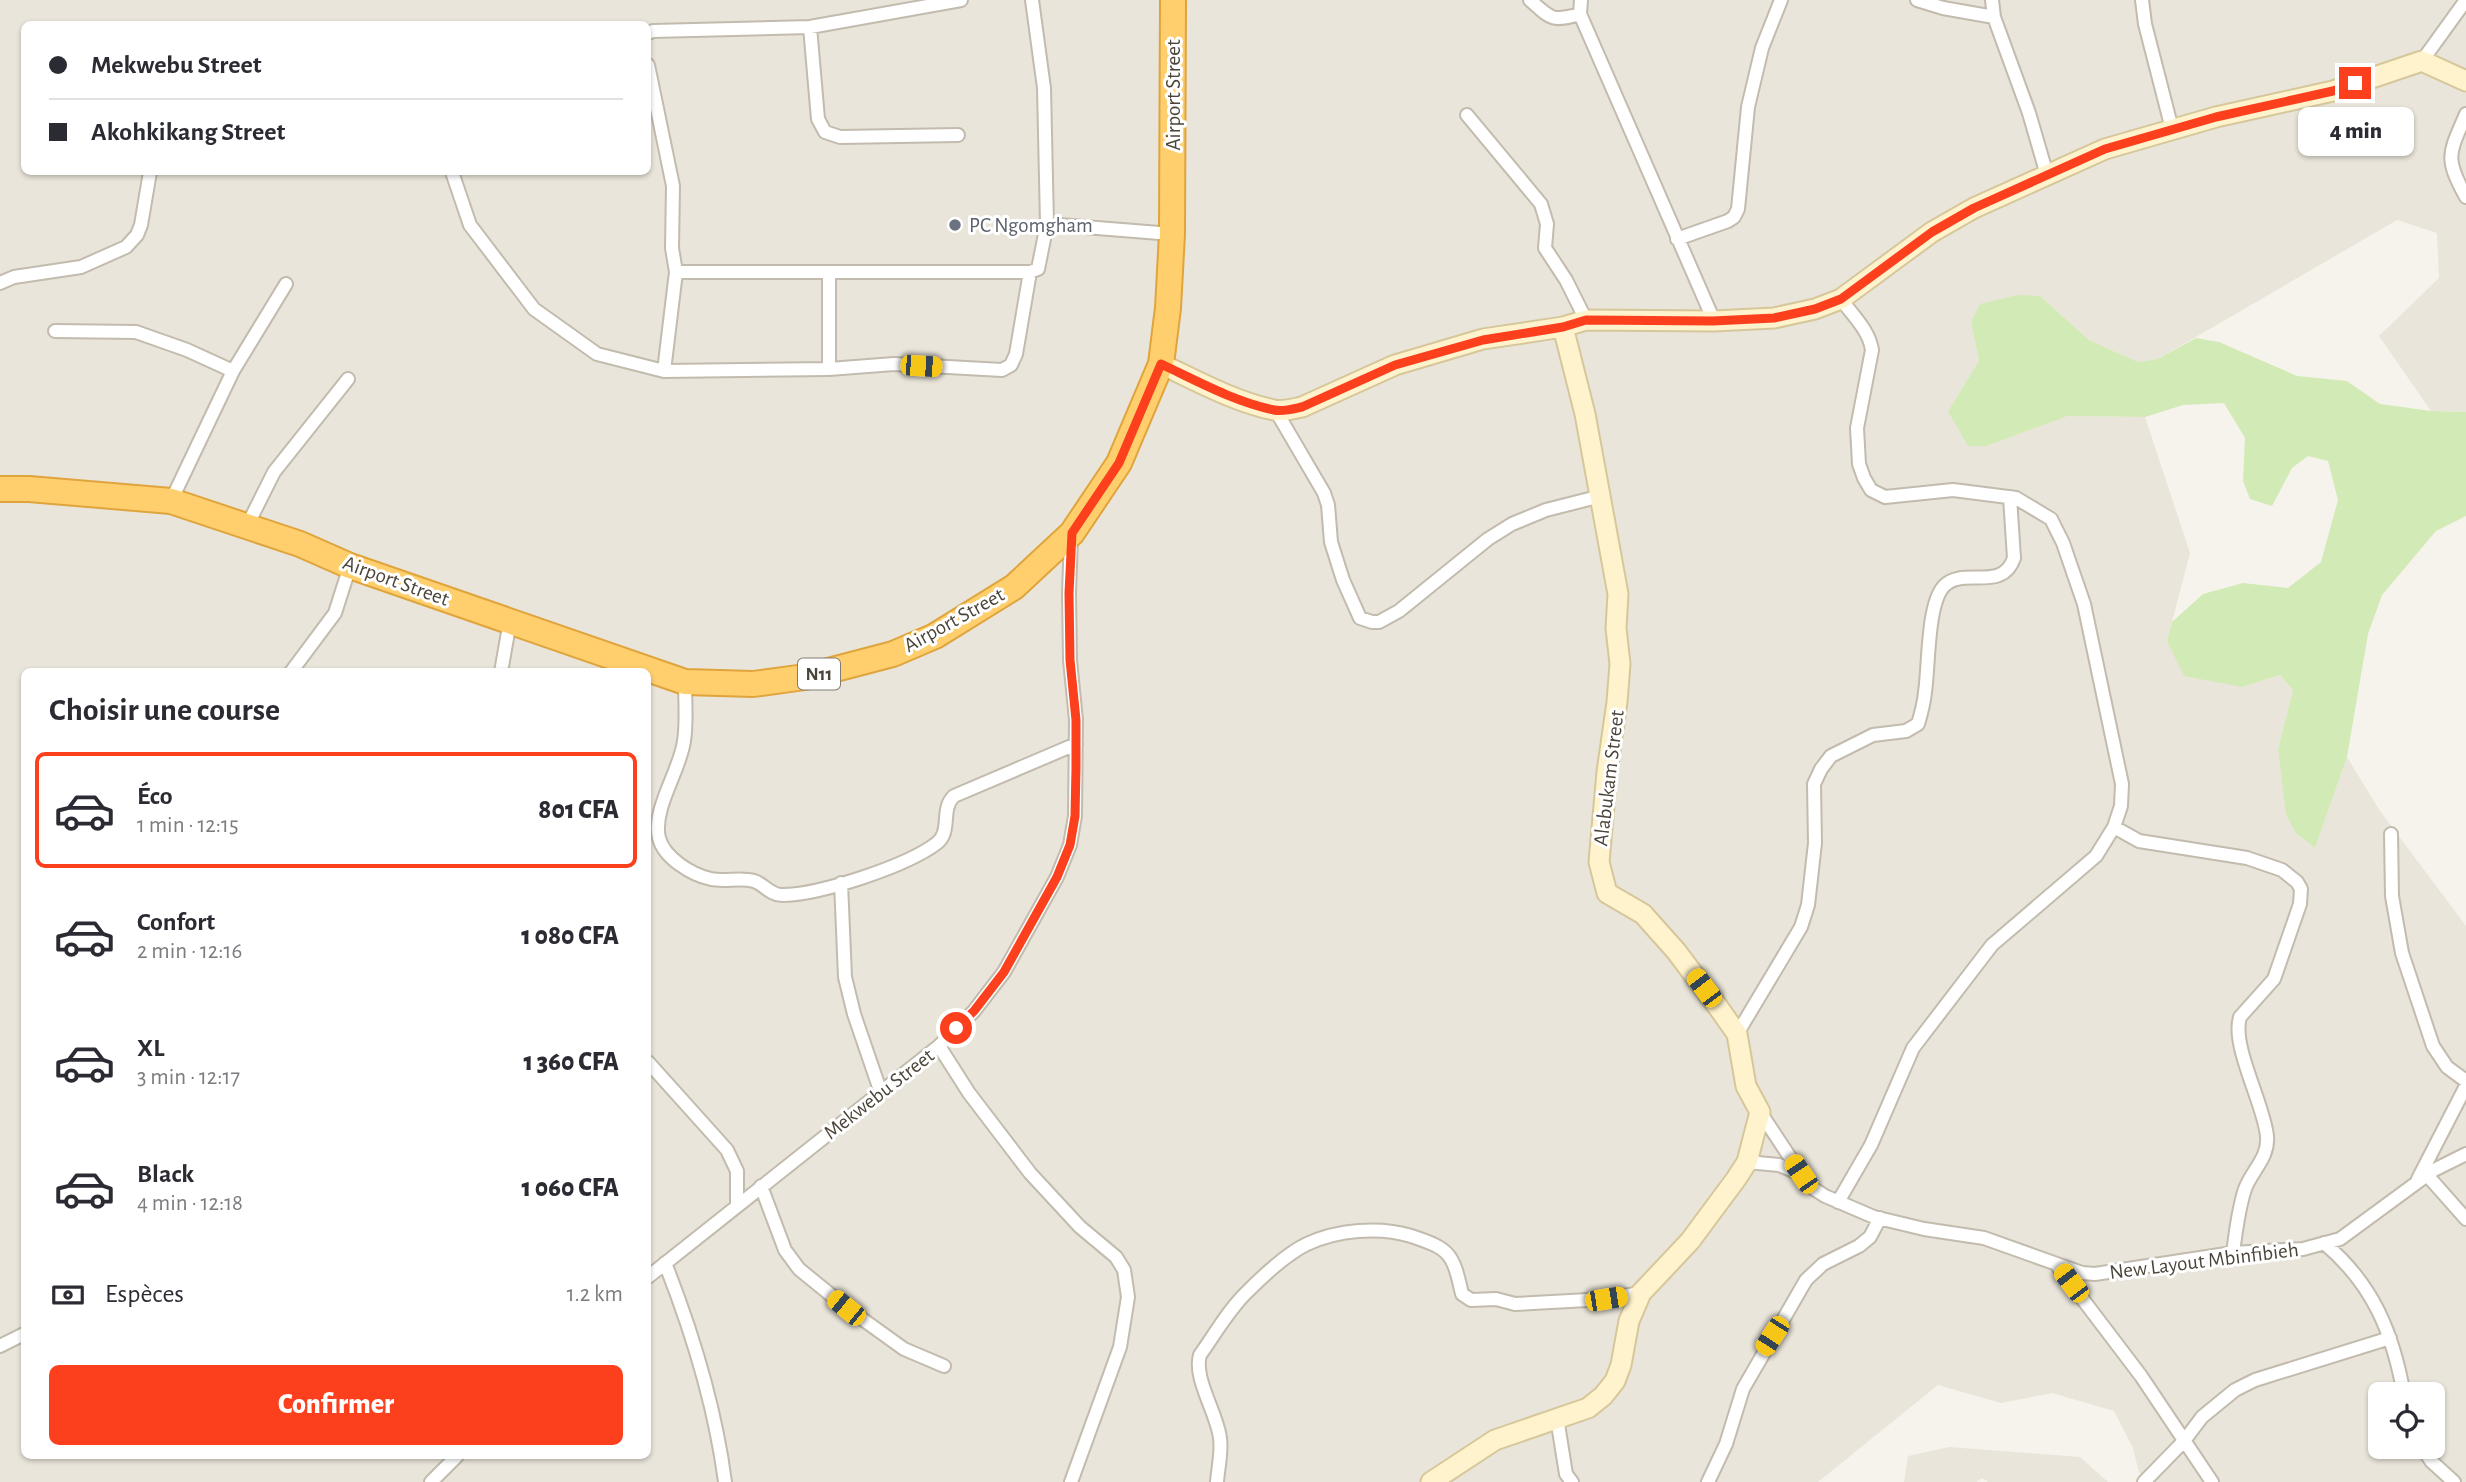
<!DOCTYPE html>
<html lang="fr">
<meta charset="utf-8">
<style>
body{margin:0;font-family:"Alegreya Sans",sans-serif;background:#f2f2f3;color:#2b2b33;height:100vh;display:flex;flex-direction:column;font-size:26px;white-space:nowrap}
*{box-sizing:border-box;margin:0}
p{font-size:23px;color:#7c7c81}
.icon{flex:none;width:38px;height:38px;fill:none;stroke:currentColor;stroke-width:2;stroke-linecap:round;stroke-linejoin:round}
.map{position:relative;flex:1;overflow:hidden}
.details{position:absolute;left:21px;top:668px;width:630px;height:791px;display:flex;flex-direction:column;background:#fff;border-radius:10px;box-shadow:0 2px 5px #0004}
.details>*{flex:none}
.top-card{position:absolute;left:21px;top:21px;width:630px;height:154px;border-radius:10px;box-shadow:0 2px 5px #0004;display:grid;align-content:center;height:154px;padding:0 28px;background:#fff}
.controls{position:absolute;left:2368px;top:1382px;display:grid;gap:14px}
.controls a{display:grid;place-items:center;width:77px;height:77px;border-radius:10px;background:#fff;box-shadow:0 2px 5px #0004;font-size:35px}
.end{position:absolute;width:32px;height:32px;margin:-16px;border:9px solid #fc3f1d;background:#fff;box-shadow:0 0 0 4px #fff}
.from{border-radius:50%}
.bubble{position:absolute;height:49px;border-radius:10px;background:#fff;box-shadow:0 2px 5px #0004;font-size:23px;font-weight:800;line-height:49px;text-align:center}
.car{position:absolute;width:21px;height:42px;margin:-21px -10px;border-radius:9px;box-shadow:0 0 5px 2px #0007;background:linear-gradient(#f5c518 24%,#345 0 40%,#f5c518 0 76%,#345 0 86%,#f5c518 0)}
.top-card b{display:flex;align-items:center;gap:24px;height:66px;font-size:26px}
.top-card b+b{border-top:2px solid #e1e1e2}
.top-card i{width:18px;height:18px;background:#2b2b33}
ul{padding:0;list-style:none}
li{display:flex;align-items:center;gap:21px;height:116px;margin:0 14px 10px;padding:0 14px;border:4px solid transparent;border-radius:10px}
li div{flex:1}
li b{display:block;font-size:26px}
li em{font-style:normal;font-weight:800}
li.selected{border-color:#fc3f1d}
li>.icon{width:63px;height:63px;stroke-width:1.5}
h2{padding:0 28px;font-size:32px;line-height:84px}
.pay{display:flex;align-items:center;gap:18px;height:77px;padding:0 28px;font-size:26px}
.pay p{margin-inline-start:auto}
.cta{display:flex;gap:14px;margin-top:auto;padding:14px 28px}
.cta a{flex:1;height:80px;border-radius:10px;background:#fc3f1d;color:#fff;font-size:28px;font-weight:800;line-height:80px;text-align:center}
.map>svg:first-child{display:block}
</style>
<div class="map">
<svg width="2466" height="1482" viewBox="0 0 2466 1482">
<rect width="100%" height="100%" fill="#f6f3ec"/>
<path fill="#eae5da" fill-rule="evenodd" d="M 0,0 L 2466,0 L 2466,412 L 2431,411 L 2379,336 L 2439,278 L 2437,233 L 2397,220 L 2158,359 L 2138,362 L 2089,340 L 2040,296 L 1971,322 L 1979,361 L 1948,411 L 1987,446 L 2068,416 L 2145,417 L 2190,553 L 2167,641 L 2242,687 L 2280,675 L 2293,690 L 2278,749 L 2315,848 L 2347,757 L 2380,811 L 2466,926 L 2466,1482 L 2142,1482 L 2132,1446 L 2114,1411 L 2052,1393 L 2001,1403 L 1938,1385 L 1818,1482 L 0,1482 ZM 24,24 L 648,24 L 648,172 L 24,172 ZM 24,672 L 648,672 L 648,1456 L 24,1456 ZM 2380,1395 L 2432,1395 L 2432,1447 L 2380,1447 Z
M 1949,1447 L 2080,1457 L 2108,1482 L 1988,1482 L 1982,1478 L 1976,1482 L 1904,1482 L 1908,1456 Z"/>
<path fill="#d2eab5" d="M 2018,295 L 2040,296 L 2089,340 L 2138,362 L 2158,359 L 2196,338 L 2219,342 L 2297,376 L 2347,381 L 2380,404 L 2431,411 L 2466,412 L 2466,516 L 2436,531 L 2382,595 L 2368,634 L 2347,757 L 2315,848 L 2296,833 L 2286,814 L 2278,749 L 2293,690 L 2280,675 L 2242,687 L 2184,676 L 2167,641 L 2172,622 L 2203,594 L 2243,583 L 2288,588 L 2321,562 L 2338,500 L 2328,461 L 2308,456 L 2292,468 L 2272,506 L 2250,499 L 2243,481 L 2245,438 L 2224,403 L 2183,405 L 2145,417 L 2068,416 L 1987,446 L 1968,446 L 1948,411 L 1979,361 L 1971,322 L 1980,304 Z"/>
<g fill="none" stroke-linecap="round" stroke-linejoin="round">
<g stroke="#c2bbae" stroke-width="16">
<path id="street" d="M 1032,0 L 1044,88 L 1047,224
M 1530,0 C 1551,19 1552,22 1580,14
M 1581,0 L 1580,14 L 1714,321
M 1917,0 L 1943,8 L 1994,17 L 2029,113 L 2047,175
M 1992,0 L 1994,17
M 2142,0 L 2145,24 L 2172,129
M 810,27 L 818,119 L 825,132 L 840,137 L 958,135
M 648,33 L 653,31 L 810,27 L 961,0
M 2422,61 L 2466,0
M 648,65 L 673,186 L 672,248 L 676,272 L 664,371
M 2466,114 C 2449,154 2444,157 2466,197
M 1467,115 L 1541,204 L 1547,224 L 1545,248 L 1566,280 L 1586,320
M 452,172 L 470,225 L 534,309 L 597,354 L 664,371 L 829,369 L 894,364 L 1002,370 L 1011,365 L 1016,354 L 1030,272
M 1677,239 L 1728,221 L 1734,217 L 1738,209 L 1748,107 L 1762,48 L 1781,0
M 676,272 L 1030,272 L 1038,269 L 1047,224 L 1172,234
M 0,283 L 14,277 L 81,267 L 126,247 L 137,235 L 141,225 L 150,172
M 55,331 L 136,332 L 187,350 L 233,371
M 829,369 L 829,272
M 1276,411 L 1324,493 L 1328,505 L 1331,542 L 1343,580 L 1360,618 L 1372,622 L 1379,622 L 1399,611 L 1488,539 L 1512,524 L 1546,510 L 1601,496
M 171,501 L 233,371 L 286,284
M 247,526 L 274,472 L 348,379
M 291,672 L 335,613 L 350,566
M 501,672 L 510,621
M 685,682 C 685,702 687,722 684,741 C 680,771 652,809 659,838 C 664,858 692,875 711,879 C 725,882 741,877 754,881 C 764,884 770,895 782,895 C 819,895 907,866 937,843 C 952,831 940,809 954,796 L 1076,744
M 2114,827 L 2139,841 L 2247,858 L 2282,870 L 2297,882 L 2301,889 L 2300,904 L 2274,979 L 2240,1017 C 2231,1046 2264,1104 2267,1136 C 2269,1158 2252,1170 2245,1189 C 2238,1210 2236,1231 2233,1253
M 2391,834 L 2392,896 L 2402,953 L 2433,1046 L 2447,1067 L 2466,1081
M 841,883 L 845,977 L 854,1014 L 881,1093
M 1737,1034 L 1801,927 L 1808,905 L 1815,843 L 1814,784 L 1821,769 L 1831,756 L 1873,735 L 1906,731 L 1918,724 C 1921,714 1924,703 1925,692 C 1929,666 1927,604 1944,586 C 1963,566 2002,593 2014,558 L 2010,497
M 939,1046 L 969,1093 L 1030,1173 L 1080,1227 L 1116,1257 L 1124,1270 L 1128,1297 L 1120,1347 L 1071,1482
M 648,1062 L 727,1150 L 737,1171 L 737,1205
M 1760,1112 L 1801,1174 L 1811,1187 L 1825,1196 L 1874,1217 L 1924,1229 L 1984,1238 L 2082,1273 L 2095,1274 L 2233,1253 L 2303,1249 L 2340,1239 L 2434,1170 L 2466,1154
M 1747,1162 L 1779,1165 L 1801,1174
M 2427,1175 L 2466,1219
M 2418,1179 L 2466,1086
M 761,1186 L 785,1250 L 799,1269 L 847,1308 L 904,1349 L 944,1366
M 1838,1202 L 1871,1145 L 1913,1048 L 1992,945 L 2096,856 L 2114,827 L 2121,806 L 2122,784 L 2084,604 L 2063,543 L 2051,519 L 2016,498 L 1953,490 L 1885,497 L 1871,490 L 1864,478 L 1859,464 L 1857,428 L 1872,350 C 1869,330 1853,316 1841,299
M 2324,1243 C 2373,1284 2393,1333 2404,1395
M 665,1263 C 693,1334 715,1406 725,1482
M 2056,1264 L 2141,1376 L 2212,1482
M 648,1277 L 939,1046 L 974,1011 L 1004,972 L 1057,877 L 1070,845 L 1075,816 L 1076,720 L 1070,660 L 1069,593 L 1071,537
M 0,1346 L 24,1334
M 1557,1418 L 1566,1474 L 1572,1482
M 2422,1447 L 2431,1461 L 2454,1482
M 431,1482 L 457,1456
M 1217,1482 C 1218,1468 1222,1452 1220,1438 C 1217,1413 1193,1378 1200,1355 C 1215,1334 1229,1309 1248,1291 C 1263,1276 1288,1253 1307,1244 C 1337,1230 1379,1226 1411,1236 C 1451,1249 1453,1254 1462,1294 L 1471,1300 L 1496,1299 L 1515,1304 L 1606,1299 L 1641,1293
M 1708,1482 L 1726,1444 L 1743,1389 L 1806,1280 L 1823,1264 L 1859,1246 L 1870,1237 L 1880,1218
M 2144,1482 L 2184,1441 L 2202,1417 L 2235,1390 L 2255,1380 L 2390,1338"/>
</g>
<g stroke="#d6c79b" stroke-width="23">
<path id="secondary" d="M 1161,364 C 1197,381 1235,402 1274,410 C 1283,412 1293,409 1302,407 L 1395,365 L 1483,339 L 1563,327 L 1586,320 L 1714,321 L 1774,318 L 1815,309 L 1841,299 L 1932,232 L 1974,208 L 2105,149 L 2216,117 L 2333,91 L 2422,61 L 2466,81
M 1431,1482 L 1495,1440 L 1588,1408 L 1603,1396 L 1615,1381 L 1621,1365 L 1629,1321 L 1641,1293 L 1690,1241 L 1736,1179 L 1747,1162 L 1760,1112 L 1746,1086 L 1737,1034 L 1718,1007 L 1676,951 L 1643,914 L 1607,893 L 1599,862 L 1607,772 L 1617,702 L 1620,664 L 1616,628 L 1618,594 L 1585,414 L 1563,327"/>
</g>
<g stroke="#e0a43c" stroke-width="28">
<path id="highway" d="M 0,489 L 29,489 L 171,501 L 300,544 L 350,566 L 685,682 L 753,684 L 805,677 L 893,654 L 935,636 L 1014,587 L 1072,533 L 1119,463 L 1161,364 L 1168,308 L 1172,234 L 1173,0"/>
</g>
<use href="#street" stroke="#fff" stroke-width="12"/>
<use href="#secondary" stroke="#fff3cd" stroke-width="19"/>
<use href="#highway" stroke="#ffcf6e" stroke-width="24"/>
</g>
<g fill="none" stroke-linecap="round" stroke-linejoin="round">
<path stroke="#fc3f1d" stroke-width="9" d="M 956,1028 L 974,1011 L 1004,972 L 1057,877 L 1070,845 L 1075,816 L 1076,768 L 1076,720 L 1070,660 L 1069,593 L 1072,533 L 1119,463 L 1161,364 C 1197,381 1235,402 1274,410 C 1283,412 1293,409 1302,407 L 1395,365 L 1483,340 L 1563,327 L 1586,320 L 1713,321 L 1774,318 L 1815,309 L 1841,299 L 1932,232 L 1974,208 L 2105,149 L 2216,117 L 2333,91 L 2355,83"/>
</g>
<circle fill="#6b7280" stroke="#fff" stroke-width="2.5" cx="955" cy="225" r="7"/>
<g text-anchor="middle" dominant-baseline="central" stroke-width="6" stroke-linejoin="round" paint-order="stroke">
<rect fill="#fff" stroke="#817c74" stroke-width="2" x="798" y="658.5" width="42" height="31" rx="5"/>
<g font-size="19" font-weight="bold" fill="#4b4439">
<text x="819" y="674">N11</text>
</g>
<g font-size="21" fill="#4b4439" stroke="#fff">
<text transform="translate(1173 95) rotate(-90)">Airport Street</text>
<text transform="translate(396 581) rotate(20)">Airport Street</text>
<text transform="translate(954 620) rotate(-29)">Airport Street</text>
<text transform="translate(1609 778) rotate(-83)">Alabukam Street</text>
<text transform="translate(879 1094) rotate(-38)">Mekwebu Street</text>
<text transform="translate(2204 1261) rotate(-7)">New Layout Mbinfibieh</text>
</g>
<g font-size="21" fill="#5b616d" stroke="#fff" text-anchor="start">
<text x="969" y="225">PC Ngomgham</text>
</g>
</g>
</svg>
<div class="controls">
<a><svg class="icon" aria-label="locate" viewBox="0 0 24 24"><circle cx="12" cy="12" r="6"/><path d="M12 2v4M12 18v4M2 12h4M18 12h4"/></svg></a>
</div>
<i class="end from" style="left:956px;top:1028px"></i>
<i class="end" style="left:2355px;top:83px"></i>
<div class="bubble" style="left:2298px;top:107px;width:116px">4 min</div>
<i class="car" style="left:921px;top:366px;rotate:93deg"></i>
<i class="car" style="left:1704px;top:988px;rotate:323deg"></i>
<i class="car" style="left:1801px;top:1174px;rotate:326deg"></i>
<i class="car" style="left:2071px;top:1283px;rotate:323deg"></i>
<i class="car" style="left:1606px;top:1299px;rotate:81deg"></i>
<i class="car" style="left:846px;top:1308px;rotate:309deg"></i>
<i class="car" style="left:1772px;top:1336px;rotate:213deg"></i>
<div class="top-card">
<b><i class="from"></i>Mekwebu Street</b>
<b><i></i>Akohkikang Street</b>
</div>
<section class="details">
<h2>Choisir une course</h2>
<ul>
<li class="selected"><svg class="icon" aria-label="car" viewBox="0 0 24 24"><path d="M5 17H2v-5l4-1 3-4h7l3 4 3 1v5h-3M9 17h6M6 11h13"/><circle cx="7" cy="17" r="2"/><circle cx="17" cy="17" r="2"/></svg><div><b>Éco</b><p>1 min · 12:15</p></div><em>801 CFA</em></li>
<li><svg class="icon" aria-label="car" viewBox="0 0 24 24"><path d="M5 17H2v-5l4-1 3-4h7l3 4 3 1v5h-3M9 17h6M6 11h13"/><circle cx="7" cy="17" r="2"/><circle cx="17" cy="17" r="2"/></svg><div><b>Confort</b><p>2 min · 12:16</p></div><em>1 080 CFA</em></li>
<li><svg class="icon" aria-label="car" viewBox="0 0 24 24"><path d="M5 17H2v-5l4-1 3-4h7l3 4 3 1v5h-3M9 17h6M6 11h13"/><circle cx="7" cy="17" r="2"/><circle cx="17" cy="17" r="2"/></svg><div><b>XL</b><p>3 min · 12:17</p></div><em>1 360 CFA</em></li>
<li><svg class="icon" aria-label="car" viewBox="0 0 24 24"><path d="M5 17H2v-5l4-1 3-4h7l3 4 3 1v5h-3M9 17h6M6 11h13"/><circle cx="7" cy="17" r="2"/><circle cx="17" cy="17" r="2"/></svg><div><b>Black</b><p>4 min · 12:18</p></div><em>1 060 CFA</em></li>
</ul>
<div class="pay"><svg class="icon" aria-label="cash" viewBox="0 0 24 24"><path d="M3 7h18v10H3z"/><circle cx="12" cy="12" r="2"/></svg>Espèces<p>1.2 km</p></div>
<div class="cta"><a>Confirmer</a></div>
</section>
</div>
